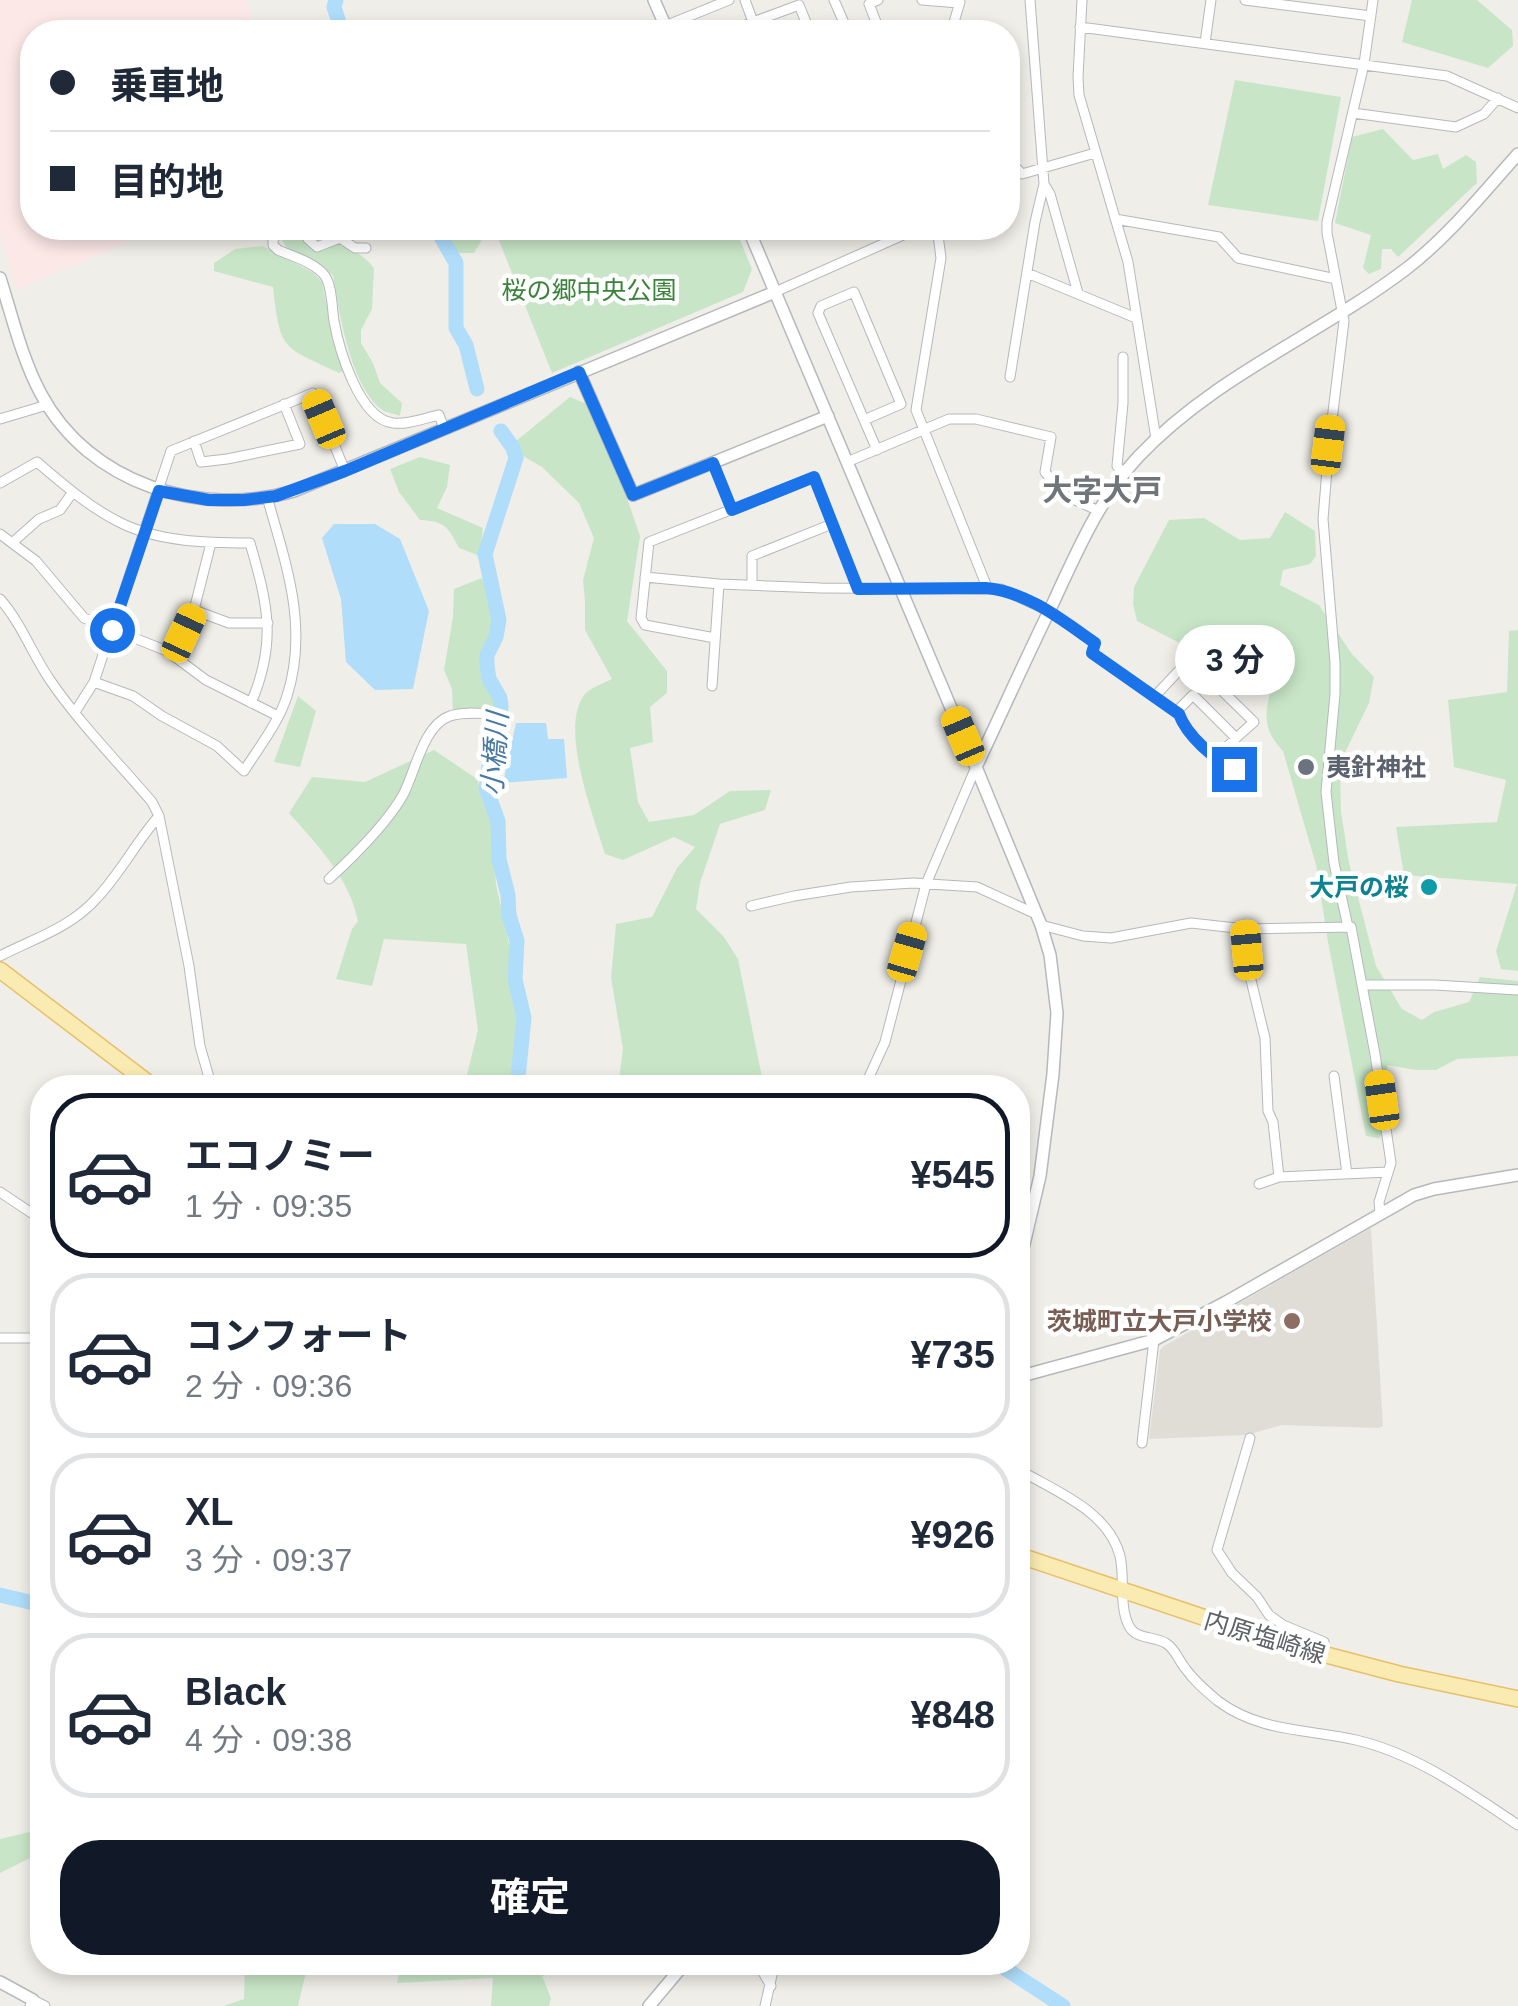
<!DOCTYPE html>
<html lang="ja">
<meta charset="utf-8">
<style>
body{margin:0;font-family:Arial,"Noto Sans JP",sans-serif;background:#f6f6f7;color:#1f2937;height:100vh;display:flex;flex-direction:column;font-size:38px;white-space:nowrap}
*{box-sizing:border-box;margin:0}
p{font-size:32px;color:#747a83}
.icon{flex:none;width:55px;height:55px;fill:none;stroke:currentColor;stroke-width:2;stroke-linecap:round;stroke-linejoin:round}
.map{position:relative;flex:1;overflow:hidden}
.drawer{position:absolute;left:30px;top:1075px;width:1000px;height:900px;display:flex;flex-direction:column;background:#fff;border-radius:40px;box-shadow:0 5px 15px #0003}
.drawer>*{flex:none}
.guide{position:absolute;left:20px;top:20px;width:1000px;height:220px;border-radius:40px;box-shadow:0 5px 15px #0003;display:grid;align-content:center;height:220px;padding:0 30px;background:#fff}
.end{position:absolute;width:45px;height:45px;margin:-22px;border:12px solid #1a73e8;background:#fff;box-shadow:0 0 0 5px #fff}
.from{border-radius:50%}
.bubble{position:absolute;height:70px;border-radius:35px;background:#fff;box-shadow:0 5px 15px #0003;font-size:32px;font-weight:700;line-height:70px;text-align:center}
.car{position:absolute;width:30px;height:60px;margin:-30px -15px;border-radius:12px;box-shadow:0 0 8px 2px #0007;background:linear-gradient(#f5c518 24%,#345 0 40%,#f5c518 0 76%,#345 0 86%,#f5c518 0)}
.guide b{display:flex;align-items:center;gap:35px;height:95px;font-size:38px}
.guide b+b{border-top:2px solid #e0e1e3}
.guide i{width:25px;height:25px;background:#1f2937}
ul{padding:18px 0 0;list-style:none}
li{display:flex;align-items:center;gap:30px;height:165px;margin:0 20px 15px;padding:0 10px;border:5px solid #e0e1e3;border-radius:40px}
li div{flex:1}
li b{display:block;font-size:38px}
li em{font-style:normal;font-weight:700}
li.selected{border-color:#111827}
li>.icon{width:90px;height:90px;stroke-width:1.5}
.button{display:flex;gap:20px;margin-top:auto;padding:20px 30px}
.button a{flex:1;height:115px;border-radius:40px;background:#111827;color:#fff;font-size:40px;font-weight:700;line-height:115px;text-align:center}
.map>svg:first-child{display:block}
</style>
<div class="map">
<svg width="1518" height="2006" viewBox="0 0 1518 2006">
<rect width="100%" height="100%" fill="#f0eee8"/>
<path fill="#e0ddd7" d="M 1371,1228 L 1383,1426 L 1379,1428 L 1282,1425 L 1247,1435 L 1149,1439 L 1160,1350 L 1164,1346 Z"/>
<path fill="#fbe8e7" d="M 0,0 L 246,0 L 256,32 L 32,32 L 32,228 L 160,228 L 17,290 L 0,235 Z"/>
<path fill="#c8e6c7" d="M 1412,0 L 1477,0 L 1512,30 L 1513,46 L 1488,68 L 1402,42 Z
M 1235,80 L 1341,97 L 1318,221 L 1208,205 Z
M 1383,129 L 1413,160 L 1438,154 L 1443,169 L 1466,155 L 1476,162 L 1477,183 L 1398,257 L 1391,249 L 1382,249 L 1381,269 L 1369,274 L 1363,268 L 1371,235 L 1335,223 L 1352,137 Z
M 289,228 L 301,228 C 302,247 317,260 334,244 C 349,247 364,255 374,268 L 372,309 L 361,330 L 361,343 L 373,363 L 380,383 L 402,403 L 400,416 C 399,415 385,412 384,411 C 351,390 339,312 333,275 L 310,259 L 286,247 L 281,239 Z
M 443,228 L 489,228 L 474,253 L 457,253 Z
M 494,228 L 735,228 L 752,269 L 743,292 L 552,373 Z
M 263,246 L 314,273 L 322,282 L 334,342 L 346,370 L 339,373 C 282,346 280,351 273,287 L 214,271 L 214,263 L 235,249 Z
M 570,397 L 587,404 L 627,498 L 640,536 L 627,621 L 667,671 L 667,693 L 650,707 L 653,742 L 630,748 L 638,802 L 649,822 L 694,815 L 730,791 L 771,790 L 765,810 L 720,824 L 700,883 L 696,909 L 724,937 L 738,959 L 764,1087 L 618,1087 L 623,1049 L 611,978 L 616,924 L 652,917 L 677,868 L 695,847 L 674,837 L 623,860 L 605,854 C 594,817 558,727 585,694 C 590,688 604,683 612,679 L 585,630 L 585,601 L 583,580 L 594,538 L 579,503 L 542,467 L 523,456 L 516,441 Z
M 420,457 L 450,465 L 447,487 L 437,508 L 483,528 L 480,556 L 459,548 C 448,527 445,521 420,520 L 399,492 L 390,469 Z
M 1285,512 L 1315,531 L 1316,556 L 1310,564 L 1283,570 L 1280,585 L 1319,605 L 1352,654 L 1374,677 L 1369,703 L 1340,763 L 1341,812 L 1349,863 L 1376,966 L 1402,1009 L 1422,1020 L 1434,1012 L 1469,1002 L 1480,977 L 1518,981 L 1518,1056 L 1457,1059 L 1436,1070 L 1416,1070 L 1387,1065 L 1392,1118 L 1379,1138 L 1366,1136 L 1328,942 L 1316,865 L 1283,751 C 1262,729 1265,715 1271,688 L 1255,665 L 1238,663 L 1217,677 L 1195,651 L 1137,621 L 1133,604 L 1134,587 L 1169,520 L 1204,518 L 1240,540 L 1270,538 Z
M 482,578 L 493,604 L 493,631 L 483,663 L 495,709 L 453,712 L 452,689 L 444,670 L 453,617 L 454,589 Z
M 1518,630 L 1518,971 L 1501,969 L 1496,951 L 1517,884 L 1404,875 L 1396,827 L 1497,822 L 1506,780 L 1454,767 L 1448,700 L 1507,692 L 1509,631 Z
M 298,696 L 316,711 L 300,767 L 274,762 Z
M 434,750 L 477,779 L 492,826 L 496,884 L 509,944 L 520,1027 L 511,1087 L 464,1087 L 478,1030 L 466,944 L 384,939 L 372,986 L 336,979 L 352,929 L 358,921 C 349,877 318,846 289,813 L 312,777 L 365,782 Z
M 42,1823 L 42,1852 L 0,1873 L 0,1839 L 38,1830 Z
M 245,1963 L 308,1963 L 298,2006 L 223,2006 L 244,1999 Z
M 401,1963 L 401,1962 L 576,1963 L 542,1976 L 551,1998 L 549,2006 L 491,2006 L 493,1978 L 397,1983 Z"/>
<path fill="#afddfa" d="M 334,524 L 375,524 L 400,539 L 429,611 L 413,689 L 375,690 L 346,662 L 341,599 L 322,538 Z
M 516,723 L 546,723 L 548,739 L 564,739 L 567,778 L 503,783 Z"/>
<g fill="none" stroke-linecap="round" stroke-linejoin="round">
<path stroke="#afddfa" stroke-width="15" d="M 336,0 L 334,7 L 342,32
M 436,228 L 456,263 L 456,328 L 466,345 L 477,389
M 501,431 L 513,448 L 516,458 L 485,554 L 499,620 L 496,637 L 487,655 L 487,665 L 489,679 L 500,698 L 501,706 L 500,725 L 489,767 L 486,788 L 498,821 L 499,859 L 508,895 L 509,915 L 517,941 L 515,979 L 524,1018 L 517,1088
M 0,1595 L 42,1605
M 995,1962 L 1063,2006"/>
<g stroke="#b5b8bc" stroke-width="11">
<path id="minor" d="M 745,0 L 753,22 L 799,5 L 810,32
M 834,0 L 848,32
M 878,0 L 869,4 L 880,32
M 922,0 L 959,3
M 1082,0 L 1078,77 L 1079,95 L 1128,262 L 1156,439
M 1245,0 L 1371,16
M 665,26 L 729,0
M 1080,27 L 1447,76 L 1518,108
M 728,32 L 753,22
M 951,32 L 960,2
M 1205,43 L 1211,0
M 1353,113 L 1456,127 L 1484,114 L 1498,98
M 1008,159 L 1022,174 L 1095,153
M 1044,184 L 1050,194 L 1078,293
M 1115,219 L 1219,237 L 1238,258 L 1336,279
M 281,228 L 273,240 L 273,245 L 278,250 C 292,256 316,263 325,276 C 332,286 332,308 334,321 C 339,349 359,419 393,423 C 407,425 425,418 439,415 L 444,428
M 307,228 L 308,239 L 317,247 L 340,238 L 355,248 L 366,248
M 926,228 L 938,235 L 941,258 L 916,410 L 987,587
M 1027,273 L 1136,318
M 775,292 L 910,232 L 914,228
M 1123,357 L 1123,403 L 1117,466 L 1124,474
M 1010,377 L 1035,222 L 1044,184 L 1030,0
M 0,419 L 47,405
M 864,420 L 901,404 L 854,292 L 821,306 L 818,313 L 877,450
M 194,441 L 201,462 L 227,459 L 300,444 L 284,404
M 847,462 L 949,419 L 976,419 L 1051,437 L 1045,472 L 1064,495 L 1099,511
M 713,463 L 732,510
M 0,483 L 37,462 C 63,484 89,507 119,522 C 158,542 207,543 250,543 C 268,605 277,642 251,703
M 0,534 L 36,561 L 84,618 L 167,651 L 206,680 L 278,716
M 12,543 L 39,519 L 60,510 L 73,492
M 645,577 L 719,584 L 821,588 L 1001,589 L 1049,611 L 1095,643 L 1092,653 L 1179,714 C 1186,733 1220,769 1241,769
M 752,585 L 752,556 L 832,524
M 0,599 C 22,624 32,654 50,680 C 80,724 118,762 152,802 L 159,816 L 189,966 L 200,1046 L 212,1088
M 194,610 L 229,623 L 268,623
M 715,638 L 645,625 L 641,618 L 649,542 L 814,477 L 858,589
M 173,655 L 194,610 L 211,543
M 94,682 L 133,696 L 162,716 L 217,746 L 244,771 C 259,747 278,724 287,696 C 309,627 286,564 267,497
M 712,686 L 719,584
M 1154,697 L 1188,661 L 1209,678 L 1254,722 L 1236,738
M 75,712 L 94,682 L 171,451 L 313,393 L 345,471
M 1176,712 L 1193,695 L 1236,738 L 1216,758
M 329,879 C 354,856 386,825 403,795 C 415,773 423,725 450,716 C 464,711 484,714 498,714
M 751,906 L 794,896 L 851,887 L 913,883 L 977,887 L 1036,914
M 1041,925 L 1083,936 L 1111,938 L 1191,923 L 1245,929 L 1351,927 L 1375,1054 L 1391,1163 L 1379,1202 L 1380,1213
M 1348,927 L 1334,863 L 1326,792 L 1335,694 L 1335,663 L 1323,519 L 1329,445 L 1344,321 L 1327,233 L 1327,222 L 1364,64 L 1373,0
M 1245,929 L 1249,972 L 1265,1038 L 1268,1111 L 1273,1122 L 1279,1177
M 0,956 C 33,939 70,928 96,899 C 120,874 136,842 159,816
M 1362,985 L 1435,985 L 1518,990
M 1334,1076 L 1347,1174
M 864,1088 L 885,1042 L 926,884 L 976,767
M 1259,1184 L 1279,1177 L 1388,1172
M 0,1192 L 42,1220
M 0,1338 L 42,1338
M 1250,1438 L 1217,1550 L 1232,1573 L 1257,1597 L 1269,1615 L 1283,1625 L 1324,1642 L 1322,1655
M 1142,1443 L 1154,1340
M 1018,1469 C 1054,1491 1108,1510 1120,1556 C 1125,1577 1119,1604 1128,1624 C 1135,1641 1155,1635 1167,1644 C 1175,1649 1179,1661 1185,1668 C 1194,1681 1206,1691 1218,1701 C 1259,1732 1308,1729 1356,1740 C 1416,1754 1467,1791 1518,1825
M 757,1962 L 771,1986
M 30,2006 L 33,2000 L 45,2006
M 765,2006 L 775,1962"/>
</g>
<g stroke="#b5b8bc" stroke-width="14">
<path id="tertiary" d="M 654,0 L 668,32
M 748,228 L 976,767 L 1041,925 L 1050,955 L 1057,1013 L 1053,1074 L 1040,1176 L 1018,1270
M 0,278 C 12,316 22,359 41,394 C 89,484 200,518 294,491 L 775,292
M 579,372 L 633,495 L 828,416
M 976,767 C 1002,712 1027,656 1054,601 C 1077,551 1100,498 1138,457 C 1214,376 1319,335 1406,269 C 1448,237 1483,193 1518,154
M 1018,1377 L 1154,1340 L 1226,1302 L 1414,1195 L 1434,1189 L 1518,1175
M 0,1982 L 33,2000
M 649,2006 L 686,1962"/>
</g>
<g stroke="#e9bf68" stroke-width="18">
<path id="primary" d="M 0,970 L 155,1088
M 1018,1555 L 1277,1642 L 1399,1674 L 1518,1699"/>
</g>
<use href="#minor" stroke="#fff" stroke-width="9"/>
<use href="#tertiary" stroke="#fff" stroke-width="11"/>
<use href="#primary" stroke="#faebb3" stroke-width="15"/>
</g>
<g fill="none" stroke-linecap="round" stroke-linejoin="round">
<path stroke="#1a73e8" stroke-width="12" d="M 112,630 L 159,491 L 209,500 L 244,500 L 276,496 L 345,471 L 579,372 L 633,495 L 713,463 L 732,510 L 814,477 L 858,589 L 986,588 C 1028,592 1062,620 1095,643 L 1092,653 L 1179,714 C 1187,736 1213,758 1234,769"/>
</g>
<circle fill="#6b7280" stroke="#fff" stroke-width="4" cx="1306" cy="767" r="10"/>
<circle fill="#0f9aa8" stroke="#fff" stroke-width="4" cx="1429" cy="887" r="10"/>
<circle fill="#8d6e63" stroke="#fff" stroke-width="4" cx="1292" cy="1321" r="10"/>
<g text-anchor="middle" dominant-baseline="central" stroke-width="9" stroke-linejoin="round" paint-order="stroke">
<g font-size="25" fill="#3b833b" stroke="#fff">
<text x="589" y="290">桜の郷中央公園</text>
</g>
<g font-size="25" font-weight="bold" fill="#5b616d" stroke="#fff" text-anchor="start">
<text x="1326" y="767">夷針神社</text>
</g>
<g font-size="25" font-weight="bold" fill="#0d838f" stroke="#fff" text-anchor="end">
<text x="1409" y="887">大戸の桜</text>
</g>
<g font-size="25" font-weight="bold" fill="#785e54" stroke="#fff" text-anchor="end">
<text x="1272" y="1321">茨城町立大戸小学校</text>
</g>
<g font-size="25" fill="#5f6367" stroke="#fff">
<text transform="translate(1265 1637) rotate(17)">内原塩崎線</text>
</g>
<g font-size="28" font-style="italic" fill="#4779a4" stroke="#fff">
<text transform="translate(495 754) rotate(-86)">小橋川</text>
</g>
<g font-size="30" font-weight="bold" fill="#707579" stroke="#fff">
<text x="1102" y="490">大字大戸</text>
</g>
</g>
</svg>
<i class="end from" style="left:112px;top:630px"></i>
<i class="end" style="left:1234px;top:769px"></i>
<div class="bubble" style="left:1175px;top:625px;width:120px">3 分</div>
<i class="car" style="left:324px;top:419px;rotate:337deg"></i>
<i class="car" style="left:1328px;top:445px;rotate:7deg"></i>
<i class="car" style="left:184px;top:633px;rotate:25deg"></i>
<i class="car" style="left:963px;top:736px;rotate:337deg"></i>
<i class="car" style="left:1247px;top:950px;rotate:355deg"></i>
<i class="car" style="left:907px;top:952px;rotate:16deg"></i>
<i class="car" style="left:1382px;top:1100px;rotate:352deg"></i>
<div class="guide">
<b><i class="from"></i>乗車地</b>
<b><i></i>目的地</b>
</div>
<section class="drawer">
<ul>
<li class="selected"><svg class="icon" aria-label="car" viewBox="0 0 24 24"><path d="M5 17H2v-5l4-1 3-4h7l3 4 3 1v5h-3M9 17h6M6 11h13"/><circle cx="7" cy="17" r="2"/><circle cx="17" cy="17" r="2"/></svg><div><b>エコノミー</b><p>1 分 · 09:35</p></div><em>¥545</em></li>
<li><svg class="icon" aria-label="car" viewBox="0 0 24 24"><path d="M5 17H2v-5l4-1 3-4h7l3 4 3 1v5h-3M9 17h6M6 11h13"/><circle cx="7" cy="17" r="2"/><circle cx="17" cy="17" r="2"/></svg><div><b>コンフォート</b><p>2 分 · 09:36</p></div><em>¥735</em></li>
<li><svg class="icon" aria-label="car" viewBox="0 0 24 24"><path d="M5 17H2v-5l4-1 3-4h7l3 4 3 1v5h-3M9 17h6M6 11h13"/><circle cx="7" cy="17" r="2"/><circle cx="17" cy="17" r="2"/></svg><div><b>XL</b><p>3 分 · 09:37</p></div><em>¥926</em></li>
<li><svg class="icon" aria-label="car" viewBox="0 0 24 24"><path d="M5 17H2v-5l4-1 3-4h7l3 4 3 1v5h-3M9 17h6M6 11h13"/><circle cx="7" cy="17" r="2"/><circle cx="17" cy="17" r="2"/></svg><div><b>Black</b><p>4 分 · 09:38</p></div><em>¥848</em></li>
</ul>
<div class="button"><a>確定</a></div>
</section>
</div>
